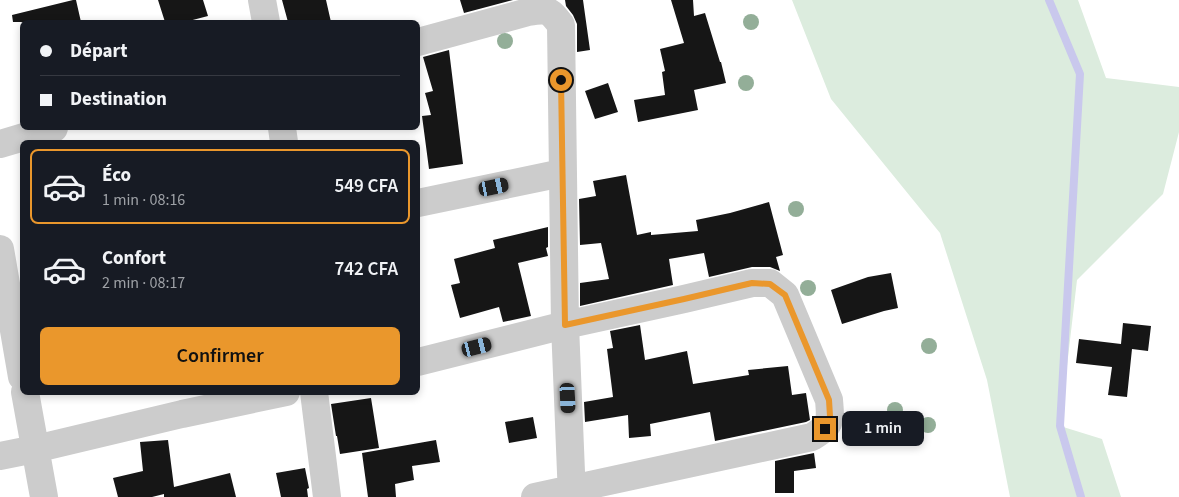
<!DOCTYPE html>
<html lang="fr">
<meta charset="utf-8">
<style>
body{margin:0;font-family:"Source Sans 3",sans-serif;background:#20242c;color:#f1f3f6;height:100vh;display:flex;flex-direction:column;font-size:19px;white-space:nowrap}
*{box-sizing:border-box;margin:0}
p{font-size:16px;color:#9ea1a6}
.icon{flex:none;width:28px;height:28px;fill:none;stroke:currentColor;stroke-width:2;stroke-linecap:round;stroke-linejoin:round}
.map{position:relative;flex:1;overflow:hidden}
.side{position:absolute;left:20px;top:140px;width:400px;height:255px;display:flex;flex-direction:column;background:#171b24;border-radius:8px;box-shadow:0 2px 8px #0003}
.side>*{flex:none}
.hud{position:absolute;left:20px;top:20px;width:400px;height:110px;border-radius:8px;box-shadow:0 2px 8px #0003;display:grid;align-content:center;height:110px;padding:0 20px;background:#171b24}
.end{position:absolute;width:22px;height:22px;margin:-11px;border:6px solid #ea972c;background:#111;box-shadow:0 0 0 2px #111}
.from{border-radius:50%}
.bubble{position:absolute;height:35px;border-radius:8px;background:#171b24;box-shadow:0 2px 8px #0003;font-size:16px;font-weight:600;line-height:35px;text-align:center}
.car{position:absolute;width:15px;height:30px;margin:-15px -8px;border-radius:6px;box-shadow:0 0 4px 1px #0007;background:linear-gradient(#222 24%,#8ab4d8 0 40%,#222 0 76%,#8ab4d8 0 86%,#222 0)}
.hud b{display:flex;align-items:center;gap:18px;height:48px;font-size:19px}
.hud b+b{border-top:1px solid #363941}
.hud i{width:12px;height:12px;background:#f1f3f6}
ul{padding:9px 0 0;list-style:none}
li{display:flex;align-items:center;gap:15px;height:75px;margin:0 10px 8px;padding:0 10px;border:2px solid transparent;border-radius:8px}
li div{flex:1}
li b{display:block;font-size:19px}
li em{font-style:normal;font-weight:600}
li.selected{border-color:#ea972c}
li>.icon{width:45px;height:45px;stroke-width:1.5}
.action{display:flex;gap:10px;margin-top:auto;padding:10px 20px}
.action a{flex:1;height:58px;border-radius:8px;background:#ea972c;color:#111;font-size:20px;font-weight:600;line-height:58px;text-align:center}
.map>svg:first-child{display:block}
</style>
<div class="map">
<svg width="1179" height="497" viewBox="0 0 1179 497">
<rect width="100%" height="100%" fill="#fff"/>
<path fill="#dcecde" d="M 792,0 L 1078,0 L 1106,78 L 1179,87 L 1179,132 L 1163,194 L 1077,280 L 1060,426 L 1102,439 L 1121,497 L 1010,497 L 987,380 L 940,233 L 831,99 Z"/>
<g fill="none" stroke-linecap="round" stroke-linejoin="round">
<path stroke="#c9c8ed" stroke-width="8" d="M 1049,0 L 1080,74 L 1060,426 L 1081,497"/>
</g>
<path fill="#161616" d="M 73,0 L 76,0 L 81,22 L 13,22 L 12,15 Z
M 158,0 L 203,0 L 208,16 L 185,22 L 165,22 Z
M 282,0 L 326,0 L 331,22 L 288,22 Z
M 460,0 L 513,0 L 464,13 Z
M 565,0 L 583,0 L 590,50 L 577,52 L 577,24 L 573,15 L 566,6 Z
M 671,0 L 693,0 L 694,16 L 705,13 L 720,62 L 721,62 L 726,83 L 694,90 L 698,110 L 638,122 L 634,100 L 665,95 L 662,72 L 665,71 L 660,49 L 684,43 Z
M 449,50 L 463,164 L 429,169 L 422,116 L 431,115 L 425,93 L 433,91 L 423,57 Z
M 608,83 L 618,112 L 595,119 L 585,91 Z
M 626,175 L 637,235 L 651,232 L 651,235 L 698,231 L 696,220 L 730,213 L 769,202 L 783,255 L 776,257 L 780,271 L 770,267 L 752,267 L 709,277 L 704,253 L 669,259 L 673,285 L 580,306 L 580,283 L 609,279 L 601,243 L 580,245 L 579,199 L 596,196 L 593,181 Z
M 548,227 L 548,247 L 546,248 L 548,256 L 518,263 L 531,316 L 503,322 L 499,307 L 460,318 L 451,285 L 460,283 L 454,259 L 495,248 L 493,240 Z
M 891,273 L 898,308 L 884,311 L 842,324 L 831,290 L 868,277 Z
M 1123,323 L 1151,326 L 1148,351 L 1132,349 L 1127,397 L 1108,395 L 1112,367 L 1076,363 L 1079,339 L 1121,344 Z
M 640,325 L 645,360 L 687,351 L 693,384 L 749,375 L 748,370 L 788,366 L 792,395 L 806,393 L 810,420 L 806,422 L 715,441 L 710,412 L 650,424 L 651,436 L 629,438 L 628,415 L 585,422 L 584,402 L 613,397 L 607,349 L 613,348 L 610,331 Z
M 371,398 L 379,448 L 340,454 L 337,436 L 336,436 L 331,404 Z
M 533,417 L 537,438 L 509,443 L 505,422 Z
M 168,440 L 174,487 L 230,473 L 236,497 L 164,497 L 164,494 L 152,497 L 118,497 L 113,478 L 143,471 L 140,442 Z
M 436,440 L 440,462 L 412,466 L 414,480 L 395,484 L 396,497 L 368,497 L 362,453 Z
M 814,453 L 816,468 L 794,471 L 794,493 L 775,493 L 775,461 Z
M 305,468 L 309,488 L 307,489 L 308,497 L 281,497 L 276,473 Z"/>
<g fill="none" stroke-linecap="round" stroke-linejoin="round">
<path stroke="#ccc" stroke-width="28" d="M 262,0 L 266,22
M 418,42 L 528,12 C 547,9 549,9 561,25 L 565,325 L 572,497
M 282,128 L 284,142
M 0,144 L 54,128
M 418,203 L 562,173
M 0,249 L 22,377
M 418,362 L 565,325 L 684,299 L 752,283 L 770,283 L 785,295 L 829,400 C 831,422 831,425 812,437 L 535,497
M 25,392 L 44,497
M 314,392 L 327,497
M 0,456 L 35,449 L 182,414 L 286,392"/>
</g>
<g fill="#93ae98">
<circle cx="751" cy="22" r="8"/>
<circle cx="505" cy="41" r="8"/>
<circle cx="746" cy="83" r="8"/>
<circle cx="796" cy="209" r="8"/>
<circle cx="808" cy="288" r="8"/>
<circle cx="929" cy="346" r="8"/>
<circle cx="895" cy="410" r="8"/>
<circle cx="928" cy="425" r="8"/>
<circle cx="850" cy="435" r="8"/>
</g>
<g fill="none" stroke-linecap="round" stroke-linejoin="round">
<path stroke="#ea972c" stroke-width="6" d="M 561,80 L 565,325 L 684,299 L 752,283 L 770,284 L 785,295 L 829,400 L 830,416 L 825,429"/>
</g>
</svg>
<i class="end from" style="left:561px;top:80px"></i>
<i class="end" style="left:825px;top:429px"></i>
<div class="bubble" style="left:842px;top:411px;width:82px">1 min</div>
<i class="car" style="left:494px;top:187px;rotate:78deg"></i>
<i class="car" style="left:477px;top:347px;rotate:76deg"></i>
<i class="car" style="left:568px;top:398px;rotate:177deg"></i>
<div class="hud">
<b><i class="from"></i>Départ</b>
<b><i></i>Destination</b>
</div>
<section class="side">
<ul>
<li class="selected"><svg class="icon" aria-label="car" viewBox="0 0 24 24"><path d="M5 17H2v-5l4-1 3-4h7l3 4 3 1v5h-3M9 17h6M6 11h13"/><circle cx="7" cy="17" r="2"/><circle cx="17" cy="17" r="2"/></svg><div><b>Éco</b><p>1 min · 08:16</p></div><em>549 CFA</em></li>
<li><svg class="icon" aria-label="car" viewBox="0 0 24 24"><path d="M5 17H2v-5l4-1 3-4h7l3 4 3 1v5h-3M9 17h6M6 11h13"/><circle cx="7" cy="17" r="2"/><circle cx="17" cy="17" r="2"/></svg><div><b>Confort</b><p>2 min · 08:17</p></div><em>742 CFA</em></li>
</ul>
<div class="action"><a>Confirmer</a></div>
</section>
</div>
